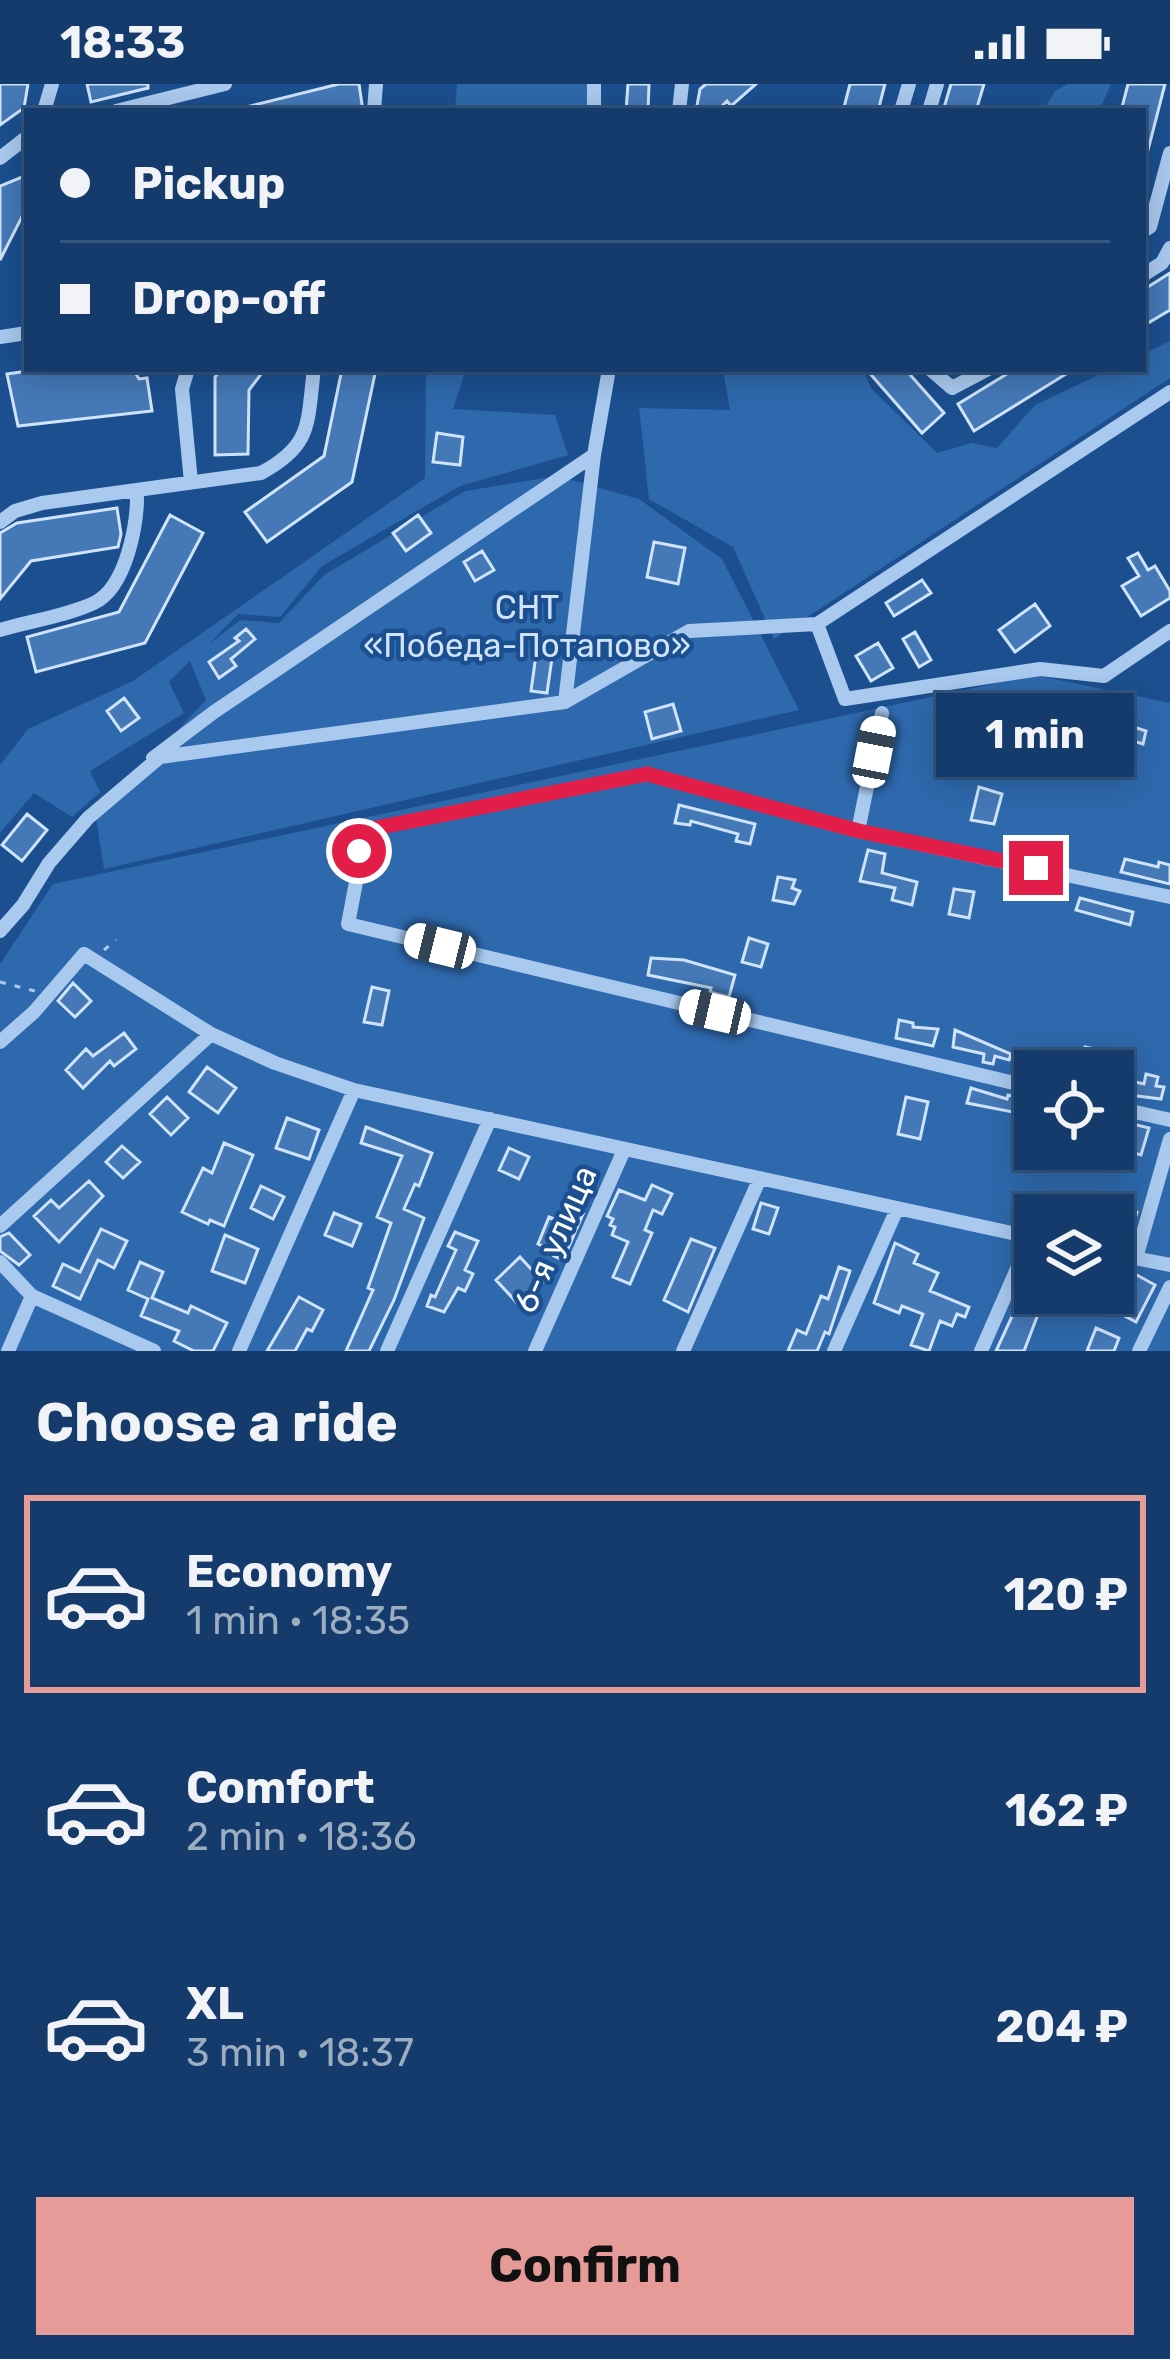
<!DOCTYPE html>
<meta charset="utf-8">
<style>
body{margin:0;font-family:Rubik,sans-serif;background:#1d4271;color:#f1f3f6;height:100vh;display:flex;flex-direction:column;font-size:45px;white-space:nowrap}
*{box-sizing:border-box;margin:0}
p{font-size:39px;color:#9dadc1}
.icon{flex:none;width:66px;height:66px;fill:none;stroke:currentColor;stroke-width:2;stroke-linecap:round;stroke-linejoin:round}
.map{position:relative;height:1267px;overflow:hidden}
.details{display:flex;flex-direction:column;background:#143b6b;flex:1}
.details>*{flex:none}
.top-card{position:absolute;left:24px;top:24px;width:1122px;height:264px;border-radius:0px;box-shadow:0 6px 30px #0003,0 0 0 3px #33557e;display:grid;align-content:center;height:264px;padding:0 36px;background:#143b6b}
.fabs{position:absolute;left:1014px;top:966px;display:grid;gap:24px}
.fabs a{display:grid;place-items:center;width:120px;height:120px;border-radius:0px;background:#143b6b;box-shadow:0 6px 30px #0003,0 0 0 3px #33557e;font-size:60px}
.end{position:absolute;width:54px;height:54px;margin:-27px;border:15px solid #e11d48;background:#fff;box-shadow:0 0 0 6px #fff}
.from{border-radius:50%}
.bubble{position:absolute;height:84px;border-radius:0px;background:#143b6b;box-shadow:0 6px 30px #0003,0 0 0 3px #33557e;font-size:39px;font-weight:700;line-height:84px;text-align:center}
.car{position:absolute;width:36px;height:72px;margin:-36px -18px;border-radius:15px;box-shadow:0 0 9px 3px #0007;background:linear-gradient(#fff 24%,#345 0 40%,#fff 0 76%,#345 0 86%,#fff 0)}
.top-card b{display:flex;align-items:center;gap:42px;height:114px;font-size:45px}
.top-card b+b{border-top:3px solid #33557e}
.top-card i{width:30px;height:30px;background:#f1f3f6}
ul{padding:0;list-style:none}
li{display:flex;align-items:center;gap:36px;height:198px;margin:0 24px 18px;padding:0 12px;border:6px solid transparent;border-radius:0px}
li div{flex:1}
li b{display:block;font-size:45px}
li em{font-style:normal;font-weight:700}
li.current{border-color:#e69b98}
li>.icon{width:108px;height:108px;stroke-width:1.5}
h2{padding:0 36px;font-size:54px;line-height:144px}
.button{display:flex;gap:24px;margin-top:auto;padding:24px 36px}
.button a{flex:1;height:138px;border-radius:0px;background:#e69b98;color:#111;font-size:48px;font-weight:700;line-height:138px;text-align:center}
.status{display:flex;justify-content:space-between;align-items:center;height:84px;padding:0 60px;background:#143b6b;direction:ltr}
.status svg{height:33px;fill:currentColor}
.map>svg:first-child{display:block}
</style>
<div class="status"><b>18:33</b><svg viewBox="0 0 49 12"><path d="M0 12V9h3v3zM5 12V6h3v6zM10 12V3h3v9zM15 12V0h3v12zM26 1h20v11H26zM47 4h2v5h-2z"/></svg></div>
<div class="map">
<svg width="1170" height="1267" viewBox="0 0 1170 1267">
<rect width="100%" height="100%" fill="#1b4f8f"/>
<path fill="#2e69ad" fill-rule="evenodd" d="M 457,0 L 589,0 L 588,27 L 455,27 Z
M 1068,0 L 1111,0 L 1099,27 L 1043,27 L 1055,7 Z
M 1170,257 L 1170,294 L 774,555 L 733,463 L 649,415 L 639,324 L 730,326 L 723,285 L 863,285 L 871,304 L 937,369 L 971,359 L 997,364 L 1035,321 L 1111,285 L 1143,285 L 1143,270 Z
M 426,285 L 466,285 L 453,325 L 555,331 L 568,371 L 460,402 L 322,482 L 280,533 L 238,530 L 209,560 L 240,536 L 279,539 L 324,491 L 465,407 L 557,392 L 639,415 L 722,475 L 799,626 L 104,785 L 96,734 L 206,616 L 190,577 L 169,598 L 184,629 L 90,687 L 100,708 L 72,733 L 34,709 L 0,749 L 0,681 L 28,645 L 133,597 L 425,394 Z
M 1035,591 L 1170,619 L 1170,1267 L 0,1267 L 0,880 L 53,800 ZM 1035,987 L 1113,987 L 1113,1065 L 1035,1065 ZM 1035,1131 L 1113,1131 L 1113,1209 L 1035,1209 Z"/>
<path fill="#4478b7" stroke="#cfe3fa" stroke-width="3" d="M 0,0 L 28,0 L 24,24 L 0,41 Z
M 87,0 L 148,0 L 148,4 L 91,18 Z
M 339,0 L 359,0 L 363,27 L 247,27 L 246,23 Z
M 628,0 L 649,0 L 648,27 L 626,27 Z
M 706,0 L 756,0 L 731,22 L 727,17 L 717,27 L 696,27 L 700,5 Z
M 850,0 L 885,0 L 878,27 L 843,27 Z
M 951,0 L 984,0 L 976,27 L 943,27 Z
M 1128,0 L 1165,0 L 1147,70 L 1143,70 L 1143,27 L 1121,27 Z
M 27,91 L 27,123 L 0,176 L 0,102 Z
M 1170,189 L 1170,226 L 1143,242 L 1143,206 Z
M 41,285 L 133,285 L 139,295 L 147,294 L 152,327 L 18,342 L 7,290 Z
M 221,285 L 265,285 L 249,306 L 248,370 L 215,371 L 215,293 Z
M 342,285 L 376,285 L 352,398 L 267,458 L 245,428 L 324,372 Z
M 866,285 L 905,285 L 944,329 L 922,349 Z
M 1015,285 L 1074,285 L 974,347 L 958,320 Z
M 437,349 L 463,353 L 460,381 L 433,378 Z
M 117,424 L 121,450 L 118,463 L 31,477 L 0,515 L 0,449 L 17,439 Z
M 170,431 L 203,449 L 145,559 L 36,588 L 27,553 L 119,528 Z
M 418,431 L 431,449 L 406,467 L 393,449 Z
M 654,458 L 685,464 L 678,500 L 647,493 Z
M 482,467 L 494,486 L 475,497 L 464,478 Z
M 1138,469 L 1148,486 L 1155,482 L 1170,507 L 1170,514 L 1141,532 L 1122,502 L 1139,492 L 1128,474 Z
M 922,496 L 931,509 L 894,532 L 886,519 Z
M 1035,520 L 1050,542 L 1015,568 L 999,546 Z
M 246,545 L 255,555 L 231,575 L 236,582 L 219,594 L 209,578 L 239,557 L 235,554 Z
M 915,548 L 931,576 L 919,583 L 903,555 Z
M 878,559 L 893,584 L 871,597 L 856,572 Z
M 536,571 L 552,574 L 547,609 L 531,607 Z
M 124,614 L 139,634 L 121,647 L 107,627 Z
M 673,620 L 681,647 L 652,655 L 645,628 Z
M 1109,635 L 1146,647 L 1143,660 L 1093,644 L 1095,636 L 1108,639 Z
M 979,703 L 1002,710 L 994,740 L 971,736 Z
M 679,721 L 755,740 L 750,760 L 736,757 L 738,750 L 691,737 L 690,741 L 675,739 Z
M 27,730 L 47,746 L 22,777 L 2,761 Z
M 868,766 L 885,770 L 882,789 L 917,798 L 912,821 L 892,816 L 895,804 L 860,797 Z
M 1125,775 L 1158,783 L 1159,778 L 1170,781 L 1170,800 L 1121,788 Z
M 778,793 L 795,796 L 792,804 L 800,807 L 794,820 L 773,816 Z
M 954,805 L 974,808 L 969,834 L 949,830 Z
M 1080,814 L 1133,828 L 1130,841 L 1076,826 Z
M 749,854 L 768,860 L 761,883 L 742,878 Z
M 651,874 L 684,876 L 735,891 L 729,913 L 710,908 L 711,904 L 648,891 Z
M 73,899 L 91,917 L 75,933 L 58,917 Z
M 372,903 L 389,907 L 382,941 L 364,938 Z
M 899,936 L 913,939 L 913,943 L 938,945 L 933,962 L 896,954 Z
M 955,946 L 1011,970 L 1009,976 L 995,972 L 993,980 L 983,978 L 984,970 L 953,963 Z
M 124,949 L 136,965 L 114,982 L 110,977 L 83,1004 L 66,986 L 86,965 L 93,972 Z
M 1085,963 L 1105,967 L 1102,987 L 1080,987 Z
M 207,983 L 236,1004 L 218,1029 L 189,1008 Z
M 1146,990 L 1158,993 L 1156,1002 L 1164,1003 L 1161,1015 L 1114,1009 L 1118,994 L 1144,1000 Z
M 971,1004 L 1007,1015 L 1008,1011 L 1026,1015 L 1023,1030 L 967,1019 Z
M 167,1013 L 188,1034 L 171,1051 L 150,1030 Z
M 906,1013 L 928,1018 L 920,1055 L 898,1050 Z
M 287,1034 L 319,1046 L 309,1075 L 276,1064 Z
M 1113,1035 L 1149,1044 L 1141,1071 L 1113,1063 Z
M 366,1043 L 432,1069 L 419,1102 L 415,1100 L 404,1125 L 424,1134 L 394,1216 L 369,1267 L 346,1267 L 373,1206 L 368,1204 L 391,1139 L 377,1133 L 402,1072 L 361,1059 Z
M 224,1059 L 253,1071 L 224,1142 L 210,1136 L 208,1140 L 182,1128 L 203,1084 L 212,1089 Z
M 122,1062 L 140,1078 L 123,1094 L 106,1078 Z
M 509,1064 L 529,1073 L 519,1095 L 499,1086 Z
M 89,1097 L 103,1112 L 59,1158 L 34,1132 L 51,1116 L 59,1124 Z
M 652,1101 L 672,1110 L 662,1130 L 653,1126 L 645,1146 L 652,1149 L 630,1200 L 613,1193 L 628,1158 L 612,1151 L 615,1143 L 610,1141 L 613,1135 L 607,1132 L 619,1106 L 645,1116 Z
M 261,1102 L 284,1113 L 273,1135 L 251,1124 Z
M 1085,1114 L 1137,1128 L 1132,1146 L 1113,1141 L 1113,1131 L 1081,1131 Z
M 761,1119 L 778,1124 L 769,1150 L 753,1145 Z
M 572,1127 L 583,1130 L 563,1176 L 554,1172 L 556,1168 L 538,1160 L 549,1133 L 567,1140 Z
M 334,1129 L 361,1140 L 352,1162 L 325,1151 Z
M 101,1145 L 127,1157 L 114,1184 L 98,1176 L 80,1215 L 53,1202 L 63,1180 L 80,1188 Z
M 455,1148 L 478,1157 L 465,1186 L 473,1190 L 465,1207 L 458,1204 L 444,1228 L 427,1222 L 431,1211 L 435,1213 L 456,1166 L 448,1162 Z
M 9,1149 L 30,1171 L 19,1181 L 0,1167 L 0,1153 Z
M 225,1151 L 258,1165 L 245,1199 L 212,1187 Z
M 691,1155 L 715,1164 L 688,1228 L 664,1216 Z
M 895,1159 L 918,1170 L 914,1179 L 938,1189 L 930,1207 L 969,1223 L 965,1233 L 957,1230 L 952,1242 L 940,1237 L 929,1267 L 911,1261 L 923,1230 L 902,1222 L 899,1229 L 874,1219 Z
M 520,1173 L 543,1198 L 519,1221 L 496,1196 Z
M 140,1178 L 163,1188 L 152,1214 L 188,1229 L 191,1222 L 227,1239 L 213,1267 L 194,1267 L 174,1257 L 179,1247 L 141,1232 L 148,1215 L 128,1206 Z
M 839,1183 L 850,1187 L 829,1250 L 825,1248 L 817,1267 L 788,1267 L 797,1246 L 806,1250 L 821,1212 L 828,1215 Z
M 1135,1190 L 1155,1201 L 1136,1238 L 1104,1221 L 1116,1198 L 1127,1204 Z
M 299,1213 L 323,1226 L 312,1247 L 307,1245 L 295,1267 L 267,1267 Z
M 1020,1215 L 1040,1225 L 1024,1267 L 996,1267 Z
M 1096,1244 L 1119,1254 L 1114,1267 L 1087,1267 Z"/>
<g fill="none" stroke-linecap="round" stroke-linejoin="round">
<path stroke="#a9c9ee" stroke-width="3" stroke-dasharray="6 9" stroke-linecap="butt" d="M 104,866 L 116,856
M 0,898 L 35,907"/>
<path stroke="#a9c9ee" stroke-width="14" d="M 594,0 L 594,27
M 44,27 L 52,0
M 116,27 L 225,0
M 374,27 L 376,0
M 679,27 L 682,0
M 901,27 L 909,0
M 929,27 L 937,0
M 0,74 L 27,53
M 1143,147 L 1150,143 L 1170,69
M 1143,191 L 1162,179 L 1170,164
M 0,253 L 27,249
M 188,285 L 182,305 L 191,398
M 930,285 L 952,304 L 988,285
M 1170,308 L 817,540 L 845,615 L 1040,585 L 1104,592 L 1170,547
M 0,438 L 15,427 L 42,419 L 261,389 C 313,361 307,339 314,285
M 0,546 C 30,537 66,532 94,519 C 127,503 138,438 137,406
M 565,618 L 594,371 L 609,285
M 153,674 L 214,628 L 594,371
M 858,747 L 882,629
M 0,847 L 23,821 L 49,779 L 88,734 L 160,673 L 565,618 L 689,547 L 817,540
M 0,958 L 34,928 L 84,870 L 211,950 L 275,979 L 354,1006 L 1035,1154
M 1035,1004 L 348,840 L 366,746 L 647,690 L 858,747 L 1170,813
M 1113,1023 L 1170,1036
M 0,1142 L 211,950
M 1113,1170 L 1170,1181
M 1136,1174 L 1170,1055
M 0,1178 L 32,1212 L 154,1267
M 8,1267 L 32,1212
M 239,1267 L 354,1006
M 387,1267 L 490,1035
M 535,1267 L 624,1066
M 683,1267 L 760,1094
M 834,1267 L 897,1125
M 981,1267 L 1031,1153
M 1139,1267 L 1170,1203"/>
</g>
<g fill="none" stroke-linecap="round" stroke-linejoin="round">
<path stroke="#e11d48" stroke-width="15" d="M 359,767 L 366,746 L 647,690 L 859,747 L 1036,784"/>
</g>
<g text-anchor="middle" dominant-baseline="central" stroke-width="9" stroke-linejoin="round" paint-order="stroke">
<g font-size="33" fill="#cfe3fa" stroke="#1b4f8f">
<text x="527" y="523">СНТ<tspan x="527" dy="38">«Победа-Потапово»</tspan></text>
</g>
<g font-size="33" fill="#fff" stroke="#1b4f8f">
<text transform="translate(555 1155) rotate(-66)">6-я улица</text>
</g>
</g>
</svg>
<div class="fabs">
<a><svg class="icon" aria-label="locate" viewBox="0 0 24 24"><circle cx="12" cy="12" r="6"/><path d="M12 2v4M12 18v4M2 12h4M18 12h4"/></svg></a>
<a><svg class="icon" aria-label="layers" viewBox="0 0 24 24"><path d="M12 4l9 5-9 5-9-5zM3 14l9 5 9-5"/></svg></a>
</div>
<i class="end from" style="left:359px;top:767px"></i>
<i class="end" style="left:1036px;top:784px"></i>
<div class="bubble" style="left:936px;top:609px;width:198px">1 min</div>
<i class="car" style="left:874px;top:668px;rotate:11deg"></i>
<i class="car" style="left:440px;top:862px;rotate:284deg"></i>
<i class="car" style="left:715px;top:928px;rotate:283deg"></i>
<div class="top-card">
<b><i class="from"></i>Pickup</b>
<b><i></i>Drop-off</b>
</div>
</div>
<section class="details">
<h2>Choose a ride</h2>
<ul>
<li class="current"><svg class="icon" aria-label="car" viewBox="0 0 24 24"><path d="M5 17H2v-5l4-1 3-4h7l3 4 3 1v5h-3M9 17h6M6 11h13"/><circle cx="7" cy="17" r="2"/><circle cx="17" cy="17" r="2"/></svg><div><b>Economy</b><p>1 min · 18:35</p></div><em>120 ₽</em></li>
<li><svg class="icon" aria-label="car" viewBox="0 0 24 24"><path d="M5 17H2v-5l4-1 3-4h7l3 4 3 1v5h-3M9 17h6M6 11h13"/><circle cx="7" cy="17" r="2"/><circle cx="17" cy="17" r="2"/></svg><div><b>Comfort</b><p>2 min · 18:36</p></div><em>162 ₽</em></li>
<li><svg class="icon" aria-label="car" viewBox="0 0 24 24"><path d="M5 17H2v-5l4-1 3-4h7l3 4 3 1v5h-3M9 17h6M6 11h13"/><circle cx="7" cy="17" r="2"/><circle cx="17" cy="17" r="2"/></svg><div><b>XL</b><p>3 min · 18:37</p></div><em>204 ₽</em></li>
</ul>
<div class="button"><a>Confirm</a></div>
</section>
